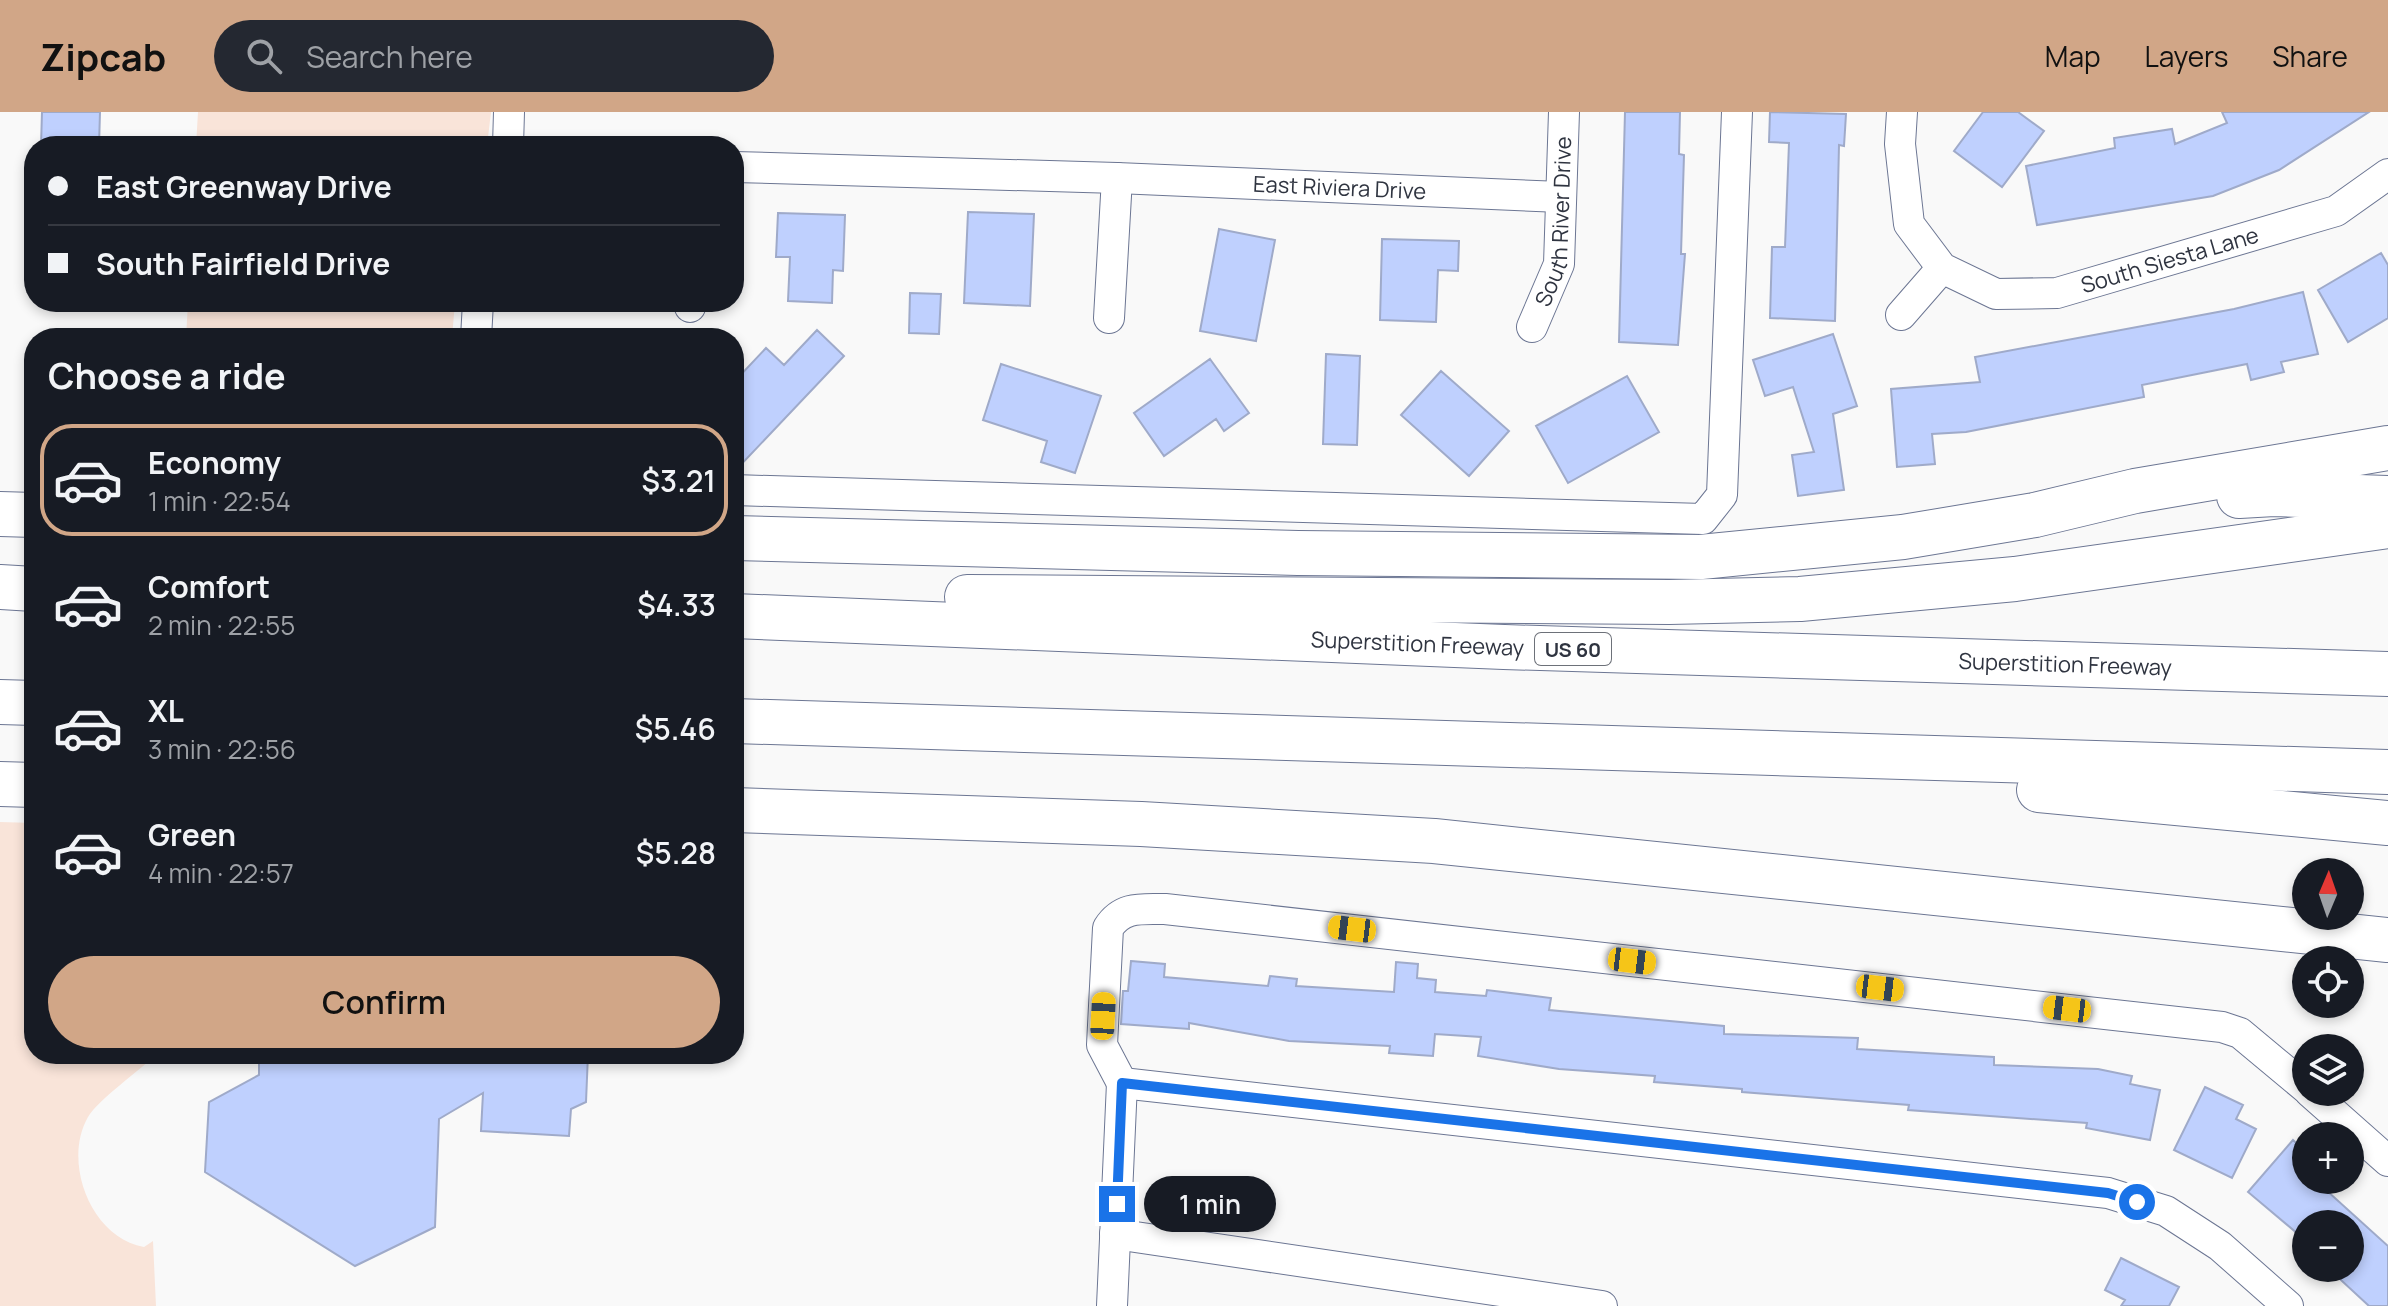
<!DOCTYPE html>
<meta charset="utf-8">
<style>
body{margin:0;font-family:Manrope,sans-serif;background:#242831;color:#f1f3f6;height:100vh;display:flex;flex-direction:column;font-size:30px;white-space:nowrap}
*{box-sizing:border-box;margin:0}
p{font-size:26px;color:#9ea1a6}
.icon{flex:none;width:44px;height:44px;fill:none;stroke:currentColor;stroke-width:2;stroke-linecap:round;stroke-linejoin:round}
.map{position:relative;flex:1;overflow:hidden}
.details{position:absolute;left:24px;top:216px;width:720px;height:736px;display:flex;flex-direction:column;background:#171b24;border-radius:32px;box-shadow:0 4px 12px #0003}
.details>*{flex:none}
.banner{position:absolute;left:24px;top:24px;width:720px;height:176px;border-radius:32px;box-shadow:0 4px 12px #0003;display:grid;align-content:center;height:176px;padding:0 24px;background:#171b24}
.needle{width:52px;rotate:2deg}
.controls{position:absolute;left:2292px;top:746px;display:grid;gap:16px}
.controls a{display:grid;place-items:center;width:72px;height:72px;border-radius:50%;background:#171b24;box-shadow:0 4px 12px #0003;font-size:40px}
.end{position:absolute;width:36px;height:36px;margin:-18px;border:10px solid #1a73e8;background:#fff;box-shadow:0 0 0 4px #fff}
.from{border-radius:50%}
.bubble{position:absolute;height:56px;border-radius:28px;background:#171b24;box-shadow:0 4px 12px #0003;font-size:26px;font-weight:600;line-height:56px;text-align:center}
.car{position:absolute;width:24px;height:48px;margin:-24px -12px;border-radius:10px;box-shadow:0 0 6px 2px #0007;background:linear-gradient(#f5c518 24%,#345 0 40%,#f5c518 0 76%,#345 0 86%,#f5c518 0)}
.banner b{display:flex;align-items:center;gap:28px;height:76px;font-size:30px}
.banner b+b{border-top:2px solid #363941}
.banner i{width:20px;height:20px;background:#f1f3f6}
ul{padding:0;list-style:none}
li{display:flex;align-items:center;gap:24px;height:112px;margin:0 16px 12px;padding:0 8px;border:4px solid transparent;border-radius:32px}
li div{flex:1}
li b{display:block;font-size:30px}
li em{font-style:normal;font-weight:600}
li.on{border-color:#d1a687}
li>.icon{width:72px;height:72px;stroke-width:1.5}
h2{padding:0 24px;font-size:36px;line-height:96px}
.primary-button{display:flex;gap:16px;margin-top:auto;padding:16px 24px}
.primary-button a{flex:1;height:92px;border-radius:48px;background:#d1a687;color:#111;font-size:32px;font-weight:600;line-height:92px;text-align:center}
header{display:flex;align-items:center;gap:48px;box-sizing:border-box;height:112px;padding:0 40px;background:#d1a687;color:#111}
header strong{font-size:38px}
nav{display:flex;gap:44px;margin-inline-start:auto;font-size:28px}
.search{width:560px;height:72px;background:#242831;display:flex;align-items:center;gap:20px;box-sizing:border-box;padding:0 28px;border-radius:44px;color:#9ea1a6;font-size:30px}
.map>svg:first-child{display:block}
</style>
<header>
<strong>Zipcab</strong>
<div class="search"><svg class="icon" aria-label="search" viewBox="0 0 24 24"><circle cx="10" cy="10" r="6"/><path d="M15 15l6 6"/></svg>Search here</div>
<nav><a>Map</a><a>Layers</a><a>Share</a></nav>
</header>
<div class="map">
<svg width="2388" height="1194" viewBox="0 0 2388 1194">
<rect width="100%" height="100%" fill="#f9f9f9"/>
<path fill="#f9e4d9" d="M 198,0 L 491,0 L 487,34 L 196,34 Z
M 188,190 L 455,190 L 452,226 L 186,226 Z
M 0,710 L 34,711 L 34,942 L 157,942 C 140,958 98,988 88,1005 C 62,1050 91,1126 144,1135 L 153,1129 L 156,1194 L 0,1194 Z"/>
<path fill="#bfd0fe" stroke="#9faac9" stroke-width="2" d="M 42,0 L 100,0 L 99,34 L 41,34 Z
M 1625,0 L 1680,0 L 1679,42 L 1684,43 L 1681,142 L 1685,142 L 1678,233 L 1619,230 Z
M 1770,0 L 1846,2 L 1844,34 L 1839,33 L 1835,209 L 1770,206 L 1772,135 L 1785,135 L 1789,31 L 1769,30 Z
M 1983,0 L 2018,0 L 2044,19 L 2002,75 L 1954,39 Z
M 2222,0 L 2369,0 L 2279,58 L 2213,84 L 2037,113 L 2026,54 L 2115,36 L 2114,26 L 2172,17 L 2175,32 L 2227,11 Z
M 968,100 L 1034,102 L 1030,194 L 964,191 Z
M 778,101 L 845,103 L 843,159 L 833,158 L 832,191 L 788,189 L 790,145 L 776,145 Z
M 1219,117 L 1275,128 L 1256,229 L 1200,219 Z
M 1382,127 L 1459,129 L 1458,159 L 1438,158 L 1436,210 L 1380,208 Z
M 2381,141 L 2388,153 L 2388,206 L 2348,230 L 2318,178 Z
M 2303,180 L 2318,242 L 2281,250 L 2284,260 L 2251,268 L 2247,252 L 2142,273 L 2144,285 L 1966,320 L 1932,322 L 1935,352 L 1897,355 L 1891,277 L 1980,270 L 1975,245 L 2234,197 Z
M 910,181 L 941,182 L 939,222 L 909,221 Z
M 817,218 L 844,244 L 734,360 L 734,270 L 766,236 L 784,253 Z
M 1833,222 L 1857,294 L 1833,302 L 1844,378 L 1798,384 L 1792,343 L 1814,340 L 1793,275 L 1765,284 L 1753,248 Z
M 1326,242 L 1360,244 L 1357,333 L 1323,332 Z
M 1210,247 L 1249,301 L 1224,319 L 1216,307 L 1164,344 L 1134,301 Z
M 1001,252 L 1101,284 L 1075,361 L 1041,350 L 1047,329 L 983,308 Z
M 1441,259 L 1509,319 L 1469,364 L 1401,303 Z
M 1627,264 L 1659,320 L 1568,371 L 1536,314 Z
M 1131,849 L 1165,852 L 1164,865 L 1268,874 L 1270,864 L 1297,867 L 1296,874 L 1394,880 L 1396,850 L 1418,852 L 1417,866 L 1436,868 L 1435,880 L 1486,884 L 1487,878 L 1551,886 L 1549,898 L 1724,914 L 1724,922 L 1858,926 L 1857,937 L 1994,945 L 1994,953 L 2098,957 L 2132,964 L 2130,972 L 2160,978 L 2150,1028 L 2086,1016 L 2087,1011 L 1908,998 L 1909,993 L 1742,980 L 1742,977 L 1654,970 L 1655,964 L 1559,957 L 1478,944 L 1481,925 L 1435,922 L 1433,944 L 1389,941 L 1390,934 L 1289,929 L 1189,911 L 1189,917 L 1121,912 L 1123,879 L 1128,879 Z
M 259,942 L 588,942 L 586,990 L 571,997 L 569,1024 L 481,1019 L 483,981 L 439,1007 L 435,1115 L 355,1154 L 205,1060 L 209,990 L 259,963 Z
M 2205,975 L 2243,993 L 2236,1007 L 2256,1017 L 2232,1066 L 2174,1038 Z
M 2293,1028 L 2306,1040 L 2306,1068 L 2315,1068 L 2388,1134 L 2388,1194 L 2369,1194 L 2328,1156 L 2350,1156 L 2350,1112 L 2306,1112 L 2298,1122 L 2248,1080 Z
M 2121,1146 L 2179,1175 L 2169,1194 L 2121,1194 L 2125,1188 L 2105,1178 Z"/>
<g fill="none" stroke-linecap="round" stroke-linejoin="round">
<g stroke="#6c7693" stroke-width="32">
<g id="minor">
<path id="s1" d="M 1902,0 L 1900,32 L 1909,112 L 1942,156 L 1996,182 L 2057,181 L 2336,99 L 2388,62"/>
<path d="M 508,34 L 509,0"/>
<path id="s2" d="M 734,55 L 1117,66 L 1561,85"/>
<path d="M 690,195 L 690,190"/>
<path d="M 1901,203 L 1942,156"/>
<path d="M 1109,206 L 1117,66"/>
<path id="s3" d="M 1532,215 L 1559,152 L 1564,0"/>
<path d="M 476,226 L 478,190"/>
<path d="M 734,378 L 1703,407 L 1722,383 L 1737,0"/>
<path d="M 1122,971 L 1102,933 L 1108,816 C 1122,794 1141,797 1165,797 L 2222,915 L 2240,921 L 2306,976"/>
<path d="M 1122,971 L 2108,1081 L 2166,1099 L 2220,1134 L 2288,1194"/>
<path d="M 2310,980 L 2388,1049"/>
<path d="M 1115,1122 L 1602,1194"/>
<path d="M 1112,1194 L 1122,971"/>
</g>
</g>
<g stroke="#6c7693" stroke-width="46">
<g id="highway">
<path d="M 2239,384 L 2274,382 L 2388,386"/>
<path d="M 0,402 L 34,403"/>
<path d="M 734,426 L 1298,441 L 1701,445 L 1903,425 L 2035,403 L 2135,379 L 2388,336"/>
<path d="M 0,475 L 34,477"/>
<path d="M 967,485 L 1669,490 L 1800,487 L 2015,467 L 2388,414"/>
<path id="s4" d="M 734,504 L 1504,535 L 2388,562"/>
<path d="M 0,590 L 34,591"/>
<path d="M 734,609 L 2388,660"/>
<path d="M 0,672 L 34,673"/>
<path d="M 2039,678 L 2388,711"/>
<path d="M 734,698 L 1141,712 L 1434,729 L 2388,828"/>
</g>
</g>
<use href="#minor" stroke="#fff" stroke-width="30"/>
<use href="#highway" stroke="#fff" stroke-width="44"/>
</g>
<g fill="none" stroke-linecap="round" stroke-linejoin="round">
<path stroke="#1a73e8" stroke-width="10" d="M 1117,1092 L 1122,971 L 2108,1081 L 2137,1090"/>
</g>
<g text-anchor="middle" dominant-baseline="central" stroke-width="8" stroke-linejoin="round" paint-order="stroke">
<rect fill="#fff" stroke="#6d7179" stroke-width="2" x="1535" y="521" width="76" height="32" rx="6"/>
<g font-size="20" font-weight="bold" fill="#2f3440">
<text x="1573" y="537">US 60</text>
</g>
<g font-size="22" fill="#2f3440" stroke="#fff">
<text stroke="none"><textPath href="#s2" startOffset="606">East Riviera Drive</textPath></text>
<text stroke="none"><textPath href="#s3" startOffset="110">South River Drive</textPath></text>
<text stroke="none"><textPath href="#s1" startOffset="406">South Siesta Lane</textPath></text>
<text stroke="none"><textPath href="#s4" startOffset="684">Superstition Freeway</textPath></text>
<text stroke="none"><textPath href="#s4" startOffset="1332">Superstition Freeway</textPath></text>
</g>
</g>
</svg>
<div class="controls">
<a><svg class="needle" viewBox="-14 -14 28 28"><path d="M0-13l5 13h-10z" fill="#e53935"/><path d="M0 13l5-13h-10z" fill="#9ea1a6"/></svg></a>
<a><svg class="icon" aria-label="locate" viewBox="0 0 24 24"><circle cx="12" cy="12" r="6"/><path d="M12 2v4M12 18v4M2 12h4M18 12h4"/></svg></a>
<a><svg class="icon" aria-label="layers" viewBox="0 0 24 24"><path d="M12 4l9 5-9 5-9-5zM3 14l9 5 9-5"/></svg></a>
<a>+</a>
<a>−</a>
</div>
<i class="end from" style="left:2137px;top:1090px"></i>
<i class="end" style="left:1117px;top:1092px"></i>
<div class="bubble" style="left:1144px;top:1064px;width:132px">1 min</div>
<i class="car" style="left:1352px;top:817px;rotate:277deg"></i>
<i class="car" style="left:1632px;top:849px;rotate:97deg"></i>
<i class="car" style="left:1880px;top:876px;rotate:97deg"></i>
<i class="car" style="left:2067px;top:897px;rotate:277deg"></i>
<i class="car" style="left:1103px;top:904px;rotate:3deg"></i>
<div class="banner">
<b><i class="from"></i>East Greenway Drive</b>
<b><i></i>South Fairfield Drive</b>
</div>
<section class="details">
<h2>Choose a ride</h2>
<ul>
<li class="on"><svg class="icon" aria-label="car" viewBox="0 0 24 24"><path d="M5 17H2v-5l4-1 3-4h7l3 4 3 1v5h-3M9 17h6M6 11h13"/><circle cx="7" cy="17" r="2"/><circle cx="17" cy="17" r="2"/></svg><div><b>Economy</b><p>1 min · 22:54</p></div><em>$3.21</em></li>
<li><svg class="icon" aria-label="car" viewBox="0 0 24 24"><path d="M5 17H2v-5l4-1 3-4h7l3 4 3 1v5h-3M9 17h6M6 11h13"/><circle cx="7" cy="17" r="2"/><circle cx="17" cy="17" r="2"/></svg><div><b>Comfort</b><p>2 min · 22:55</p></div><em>$4.33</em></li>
<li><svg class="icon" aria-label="car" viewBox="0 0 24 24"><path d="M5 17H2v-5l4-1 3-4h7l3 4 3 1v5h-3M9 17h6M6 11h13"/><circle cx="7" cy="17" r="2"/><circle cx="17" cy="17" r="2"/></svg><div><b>XL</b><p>3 min · 22:56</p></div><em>$5.46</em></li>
<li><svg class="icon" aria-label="car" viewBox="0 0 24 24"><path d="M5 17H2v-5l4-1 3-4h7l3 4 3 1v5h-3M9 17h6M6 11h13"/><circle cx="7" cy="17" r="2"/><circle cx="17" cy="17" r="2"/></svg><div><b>Green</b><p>4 min · 22:57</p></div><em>$5.28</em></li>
</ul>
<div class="primary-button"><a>Confirm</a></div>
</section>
</div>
